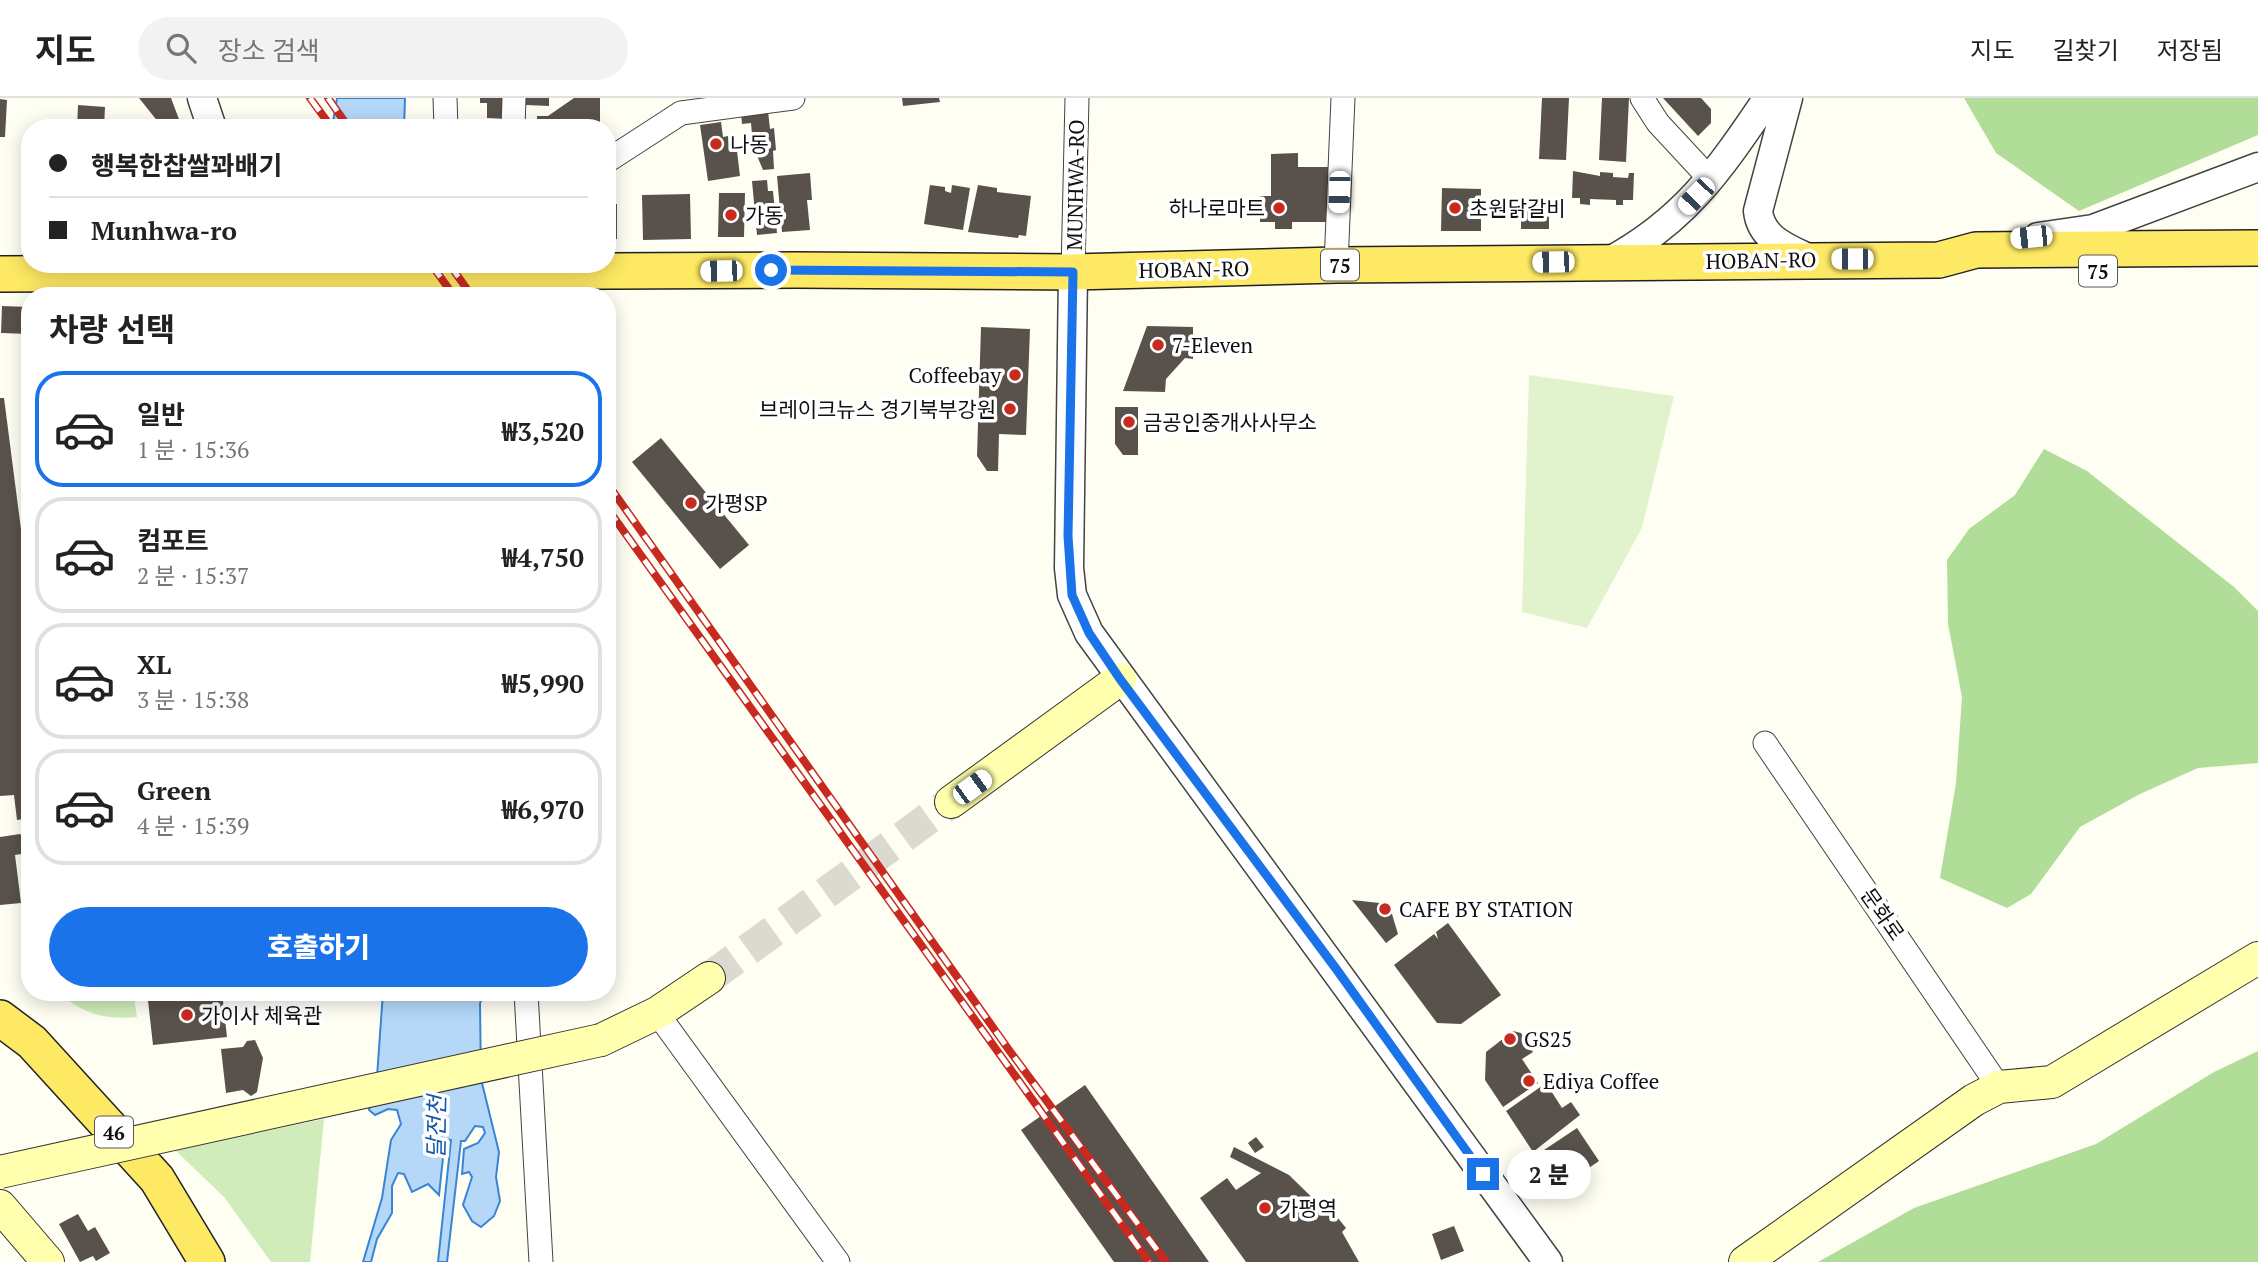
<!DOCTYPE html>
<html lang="ko">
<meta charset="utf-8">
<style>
body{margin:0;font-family:"PT Serif","Noto Sans KR",serif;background:#f2f2f2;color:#222;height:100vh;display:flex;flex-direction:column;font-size:26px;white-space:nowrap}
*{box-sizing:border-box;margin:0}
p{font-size:23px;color:#767676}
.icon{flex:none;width:38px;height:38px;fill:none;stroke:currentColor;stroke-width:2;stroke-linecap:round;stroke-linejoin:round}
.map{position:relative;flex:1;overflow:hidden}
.panel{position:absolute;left:21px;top:189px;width:595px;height:714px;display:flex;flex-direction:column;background:#fff;border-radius:28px;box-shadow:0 4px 18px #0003}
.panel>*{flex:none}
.guide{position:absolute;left:21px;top:21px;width:595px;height:154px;border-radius:28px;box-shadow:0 4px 18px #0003;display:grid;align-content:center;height:154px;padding:0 28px;background:#fff}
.end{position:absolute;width:32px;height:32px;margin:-16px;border:9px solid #1a73e8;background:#fff;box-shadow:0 0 0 4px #fff}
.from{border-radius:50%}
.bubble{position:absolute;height:49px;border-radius:24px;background:#fff;box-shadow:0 4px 18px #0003;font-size:23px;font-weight:800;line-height:49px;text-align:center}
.car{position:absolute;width:21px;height:42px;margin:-21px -10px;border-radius:9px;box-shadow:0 0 5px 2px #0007;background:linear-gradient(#fff 24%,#345 0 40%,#fff 0 76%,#345 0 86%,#fff 0)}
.guide b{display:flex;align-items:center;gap:24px;height:66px;font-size:26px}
.guide b+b{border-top:2px solid #e0e0e0}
.guide i{width:18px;height:18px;background:#222}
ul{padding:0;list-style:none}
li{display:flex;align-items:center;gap:21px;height:116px;margin:0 14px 10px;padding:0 14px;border:4px solid #e0e0e0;border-radius:28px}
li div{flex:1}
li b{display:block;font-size:26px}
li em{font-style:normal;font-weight:800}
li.on{border-color:#1a73e8}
li>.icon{width:63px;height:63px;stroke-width:1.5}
h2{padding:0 28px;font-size:32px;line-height:84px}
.cta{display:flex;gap:14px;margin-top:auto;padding:14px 28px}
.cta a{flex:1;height:80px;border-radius:42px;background:#1a73e8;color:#fff;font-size:28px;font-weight:800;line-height:80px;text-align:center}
header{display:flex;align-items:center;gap:42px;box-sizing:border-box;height:98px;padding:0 35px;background:#fff;border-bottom:2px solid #e0e0e0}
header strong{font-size:33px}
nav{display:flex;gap:38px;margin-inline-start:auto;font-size:24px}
.search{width:490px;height:63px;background:#f2f2f2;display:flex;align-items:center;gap:18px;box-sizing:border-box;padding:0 24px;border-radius:38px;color:#767676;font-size:26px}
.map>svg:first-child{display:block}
</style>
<header>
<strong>지도</strong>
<div class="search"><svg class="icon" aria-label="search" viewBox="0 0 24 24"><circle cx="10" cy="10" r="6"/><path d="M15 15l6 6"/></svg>장소 검색</div>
<nav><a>지도</a><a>길찾기</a><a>저장됨</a></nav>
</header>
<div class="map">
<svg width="2258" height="1164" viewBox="0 0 2258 1164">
<rect width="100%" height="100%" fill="#fffef3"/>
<path fill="#cfecba" d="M 58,894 L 133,894 L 137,919 C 104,922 83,916 58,894 Z
M 324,1021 L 310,1164 L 271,1164 L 224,1099 L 175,1052 Z"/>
<path fill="#b0de98" d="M 1964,0 L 2258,0 L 2258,37 L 2079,113 L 1996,55 Z
M 2044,351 L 2087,373 L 2234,489 L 2258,513 L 2258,665 L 2198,670 L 2140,696 L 2080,729 L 2031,796 L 2007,810 L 1940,780 L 1956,685 L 1962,599 L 1948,526 L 1947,462 L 1969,431 L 2015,397 Z
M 2258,953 L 2258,1164 L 1818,1164 L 1914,1110 L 2096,1046 L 2214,974 Z"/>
<path fill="#e1f3cc" d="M 1529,277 L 1674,298 L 1642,430 L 1587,530 L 1522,514 Z"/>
<path fill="#b5d8f9" stroke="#3885d4" stroke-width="2" d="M 337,0 L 405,0 L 404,30 L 332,30 Z
M 383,894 L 483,894 L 480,906 L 481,981 L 499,1054 L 496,1079 L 500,1103 L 494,1118 L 481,1129 L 472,1123 L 463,1107 L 472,1079 L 469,1074 L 462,1076 L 464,1051 L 478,1045 L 485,1035 L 483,1029 L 475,1028 L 465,1043 L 461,1043 L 447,1164 L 438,1164 L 451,1042 L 445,1041 L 439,1097 L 428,1086 L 412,1094 L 404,1076 L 398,1075 L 392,1088 L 392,1115 L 377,1141 L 371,1164 L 363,1164 L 382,1100 L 391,1042 L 401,1026 L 397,1012 L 388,1011 L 375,1017 L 369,1012 L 377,979 Z"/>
<path fill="#59524c" d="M 139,0 L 171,0 L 180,24 L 163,30 Z
M 480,0 L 508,0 L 508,21 L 487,20 L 487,5 L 480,5 Z
M 526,0 L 549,0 L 549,8 L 526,7 Z
M 574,0 L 600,0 L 600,30 L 537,30 L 537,18 L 548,18 Z
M 902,0 L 939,0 L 940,4 L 903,8 Z
M 1542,0 L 1569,0 L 1566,62 L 1539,61 Z
M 1602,0 L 1629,0 L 1626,64 L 1599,62 Z
M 1663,0 L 1701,0 L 1711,11 L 1711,25 L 1698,38 Z
M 0,1 L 7,2 L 5,39 L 0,39 Z
M 78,7 L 105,9 L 104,30 L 77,30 Z
M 768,13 L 770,31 L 774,30 L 776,52 L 773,53 L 774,71 L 763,72 L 753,48 L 751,25 L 742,26 L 741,15 Z
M 721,24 L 723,39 L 728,38 L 730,54 L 737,53 L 740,78 L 708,83 L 700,27 Z
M 1298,55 L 1298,69 L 1328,69 L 1328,124 L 1292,124 L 1292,131 L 1275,131 L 1275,124 L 1260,124 L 1260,98 L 1271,98 L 1271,56 Z
M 1573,73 L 1600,78 L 1600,74 L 1613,75 L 1613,79 L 1628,80 L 1629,75 L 1634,75 L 1633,102 L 1623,102 L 1623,107 L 1616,107 L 1616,102 L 1590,101 L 1590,107 L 1580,106 L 1580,100 L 1572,100 Z
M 810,75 L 812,102 L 807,102 L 810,132 L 782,134 L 777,78 Z
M 767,82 L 768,93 L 773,93 L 777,135 L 757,137 L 752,83 Z
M 930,87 L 945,89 L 945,93 L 951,95 L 952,87 L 970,90 L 963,132 L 924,126 Z
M 978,87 L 997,90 L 997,94 L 1031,98 L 1026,138 L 1019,137 L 1018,140 L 968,134 Z
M 1442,90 L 1481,91 L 1481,133 L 1441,133 Z
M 719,95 L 745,95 L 744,139 L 718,139 Z
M 690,96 L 691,141 L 643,142 L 642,97 Z
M 607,106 L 617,106 L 617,141 L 607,141 Z
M 1521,111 L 1536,111 L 1549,119 L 1549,131 L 1521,131 Z
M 2,208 L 30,209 L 30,236 L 1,235 Z
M 1147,228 L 1193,229 L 1193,261 L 1185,260 L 1166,281 L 1165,294 L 1123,293 Z
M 981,229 L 1030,231 L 1026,337 L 999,336 L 998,373 L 987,373 L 977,358 Z
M 0,300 L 4,300 L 30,501 L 30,720 L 17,722 L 14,697 L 0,698 Z
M 1115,309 L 1138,309 L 1138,357 L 1123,357 L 1115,346 Z
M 661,340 L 749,447 L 720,471 L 632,364 Z
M 20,736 L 26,741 L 27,755 L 15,757 L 21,805 L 0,807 L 0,739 Z
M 1352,802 L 1389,806 L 1398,836 L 1386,845 Z
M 1448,825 L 1501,897 L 1461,926 L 1437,925 L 1394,867 L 1434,836 L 1438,841 L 1436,834 Z
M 147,894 L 222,894 L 227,939 L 153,947 Z
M 1513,933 L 1521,935 L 1533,954 L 1522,961 L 1538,985 L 1503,1009 L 1485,982 L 1486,954 Z
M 255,942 L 263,960 L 257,994 L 251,998 L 243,992 L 226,995 L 221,951 L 243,949 L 247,943 Z
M 1546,985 L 1562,1010 L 1571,1004 L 1580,1017 L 1533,1054 L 1506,1013 Z
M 1085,987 L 1209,1164 L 1114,1164 L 1021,1032 Z
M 1577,1030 L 1599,1063 L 1558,1091 L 1535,1058 Z
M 1256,1039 L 1264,1049 L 1255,1055 L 1248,1045 Z
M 1234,1049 L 1289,1077 L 1329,1116 L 1333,1114 L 1346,1130 L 1342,1134 L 1359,1164 L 1246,1164 L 1200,1100 L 1227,1080 L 1236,1092 L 1261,1075 L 1230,1059 Z
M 78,1116 L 88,1133 L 95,1129 L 110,1155 L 96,1163 L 93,1158 L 80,1164 L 59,1126 Z
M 1454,1128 L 1464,1153 L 1441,1162 L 1432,1136 Z"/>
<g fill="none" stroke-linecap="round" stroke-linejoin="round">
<path stroke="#dbdad1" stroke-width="32" stroke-dasharray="32 16" stroke-linecap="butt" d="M 709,880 L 951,704"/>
<g stroke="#434343" stroke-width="25">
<path id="minor" d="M 445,0 L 446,30
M 1642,0 L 1658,25 L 1710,81
M 513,30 L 514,0
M 607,63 L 681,15 L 793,0
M 448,166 L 449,176 L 461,198
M 1336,167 L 1343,0
M 1073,174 L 1077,0
M 1765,645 L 1999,989
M 526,894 L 541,1164
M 657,915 L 838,1164"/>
</g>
<g stroke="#434343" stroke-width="31">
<path id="tertiary" d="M 202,0 L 212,30
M 1788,0 L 1758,113 C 1761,141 1787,150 1810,161
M 2038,139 L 2093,131 L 2258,69
M 1608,164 C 1686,122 1719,72 1768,0
M 1073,174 L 1069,470 L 1072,497 L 1089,535 L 1548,1164"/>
</g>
<g stroke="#323232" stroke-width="34">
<path id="secondary" d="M 951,704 L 1120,581
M 601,942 L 657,915 L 709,880
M 0,1108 L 48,1164
M 1745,1164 L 1974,1002 L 1999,989 L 2052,984 L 2258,860"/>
</g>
<g stroke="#212121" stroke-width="38">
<path id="primary" d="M 0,176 L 796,172 L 1073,174 L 1336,167 L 1939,162 L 1976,152 L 2258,150
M 0,920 L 32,944 L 157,1081 L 207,1164"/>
</g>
<use href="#minor" stroke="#fff" stroke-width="23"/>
<use href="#tertiary" stroke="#fff" stroke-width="28"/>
<use href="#secondary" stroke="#ffffae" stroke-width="32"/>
<use href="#primary" stroke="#fee964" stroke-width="35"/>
<g stroke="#c82a20" stroke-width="8">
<path id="rail" d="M 310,0 L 332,30
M 328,0 L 349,30
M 431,166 L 454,198
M 449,166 L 472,198
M 607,385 L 1009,952 L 1166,1164
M 607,410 L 1149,1164"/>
</g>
<use href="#rail" stroke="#fff" stroke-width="5" stroke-dasharray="16" stroke-linecap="butt"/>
<g stroke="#323232" stroke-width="34" stroke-linecap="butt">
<path id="secondary-bridge" d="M 0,1074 L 601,942"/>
</g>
<use href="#secondary-bridge" stroke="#ffffae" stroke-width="32"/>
</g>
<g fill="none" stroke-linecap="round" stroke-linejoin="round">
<path stroke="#1a73e8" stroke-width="9" d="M 771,172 L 1073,174 L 1068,438 L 1072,497 L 1089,535 L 1120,581 L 1337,872 L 1483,1076"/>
</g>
<g fill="#c82a20" stroke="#fff" stroke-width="2.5">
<circle cx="716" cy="46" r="7"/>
<circle cx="1279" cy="110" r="7"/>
<circle cx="1455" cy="110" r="7"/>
<circle cx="731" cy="117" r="7"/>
<circle cx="1158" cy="247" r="7"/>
<circle cx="1015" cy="277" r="7"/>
<circle cx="1010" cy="311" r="7"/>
<circle cx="1129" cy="324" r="7"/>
<circle cx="691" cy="405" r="7"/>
<circle cx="1385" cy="811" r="7"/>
<circle cx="187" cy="917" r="7"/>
<circle cx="1510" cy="941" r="7"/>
<circle cx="1529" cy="983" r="7"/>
<circle cx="1265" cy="1110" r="7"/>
</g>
<g text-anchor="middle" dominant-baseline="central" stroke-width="7" stroke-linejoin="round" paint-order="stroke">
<g fill="#fff" stroke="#585858" stroke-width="2">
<rect x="1321" y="151.5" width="38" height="31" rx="5"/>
<rect x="2079" y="157.5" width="38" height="31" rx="5"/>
<rect x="95" y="1018.5" width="38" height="31" rx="5"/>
</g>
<g font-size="19" font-weight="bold" fill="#101010">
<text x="1340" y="167">75</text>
<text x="2098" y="173">75</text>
<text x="114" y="1034">46</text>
</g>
<g font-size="21" fill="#101010" stroke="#fff" text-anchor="start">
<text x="730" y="46">나동</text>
<text x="1265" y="110" text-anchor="end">하나로마트</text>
<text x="1469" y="110">초원닭갈비</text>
<text x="745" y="117">가동</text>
<text x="1172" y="247">7-Eleven</text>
<text x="1001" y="277" text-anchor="end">Coffeebay</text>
<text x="996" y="311" text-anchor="end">브레이크뉴스 경기북부강원</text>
<text x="1143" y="324">금공인중개사사무소</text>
<text x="705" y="405">가평SP</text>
<text x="1399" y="811">CAFE BY STATION</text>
<text x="201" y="917">가이사 체육관</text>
<text x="1524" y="941">GS25</text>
<text x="1543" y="983">Ediya Coffee</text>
<text x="1279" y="1110">가평역</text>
</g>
<g font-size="21" fill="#101010" stroke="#fff">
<text transform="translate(1075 87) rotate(-89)">MUNHWA-RO</text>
<text transform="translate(1761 162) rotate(-1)">HOBAN-RO</text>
<text transform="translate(1194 171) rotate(-1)">HOBAN-RO</text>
<text transform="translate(1883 816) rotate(55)">문화로</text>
</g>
<g font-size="23" font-style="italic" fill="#1257a9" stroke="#fff">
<text transform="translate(436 1029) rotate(-89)">달전천</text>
</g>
</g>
</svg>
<i class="end from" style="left:771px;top:172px"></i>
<i class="end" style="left:1483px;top:1076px"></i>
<div class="bubble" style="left:1507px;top:1052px;width:84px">2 분</div>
<i class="car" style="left:1339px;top:94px;rotate:182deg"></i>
<i class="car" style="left:1696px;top:98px;rotate:224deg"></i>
<i class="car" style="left:2031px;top:139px;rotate:264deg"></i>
<i class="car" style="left:1852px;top:161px;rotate:270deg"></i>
<i class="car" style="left:1553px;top:164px;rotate:269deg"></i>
<i class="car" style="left:721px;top:173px;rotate:269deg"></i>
<i class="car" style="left:972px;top:689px;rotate:54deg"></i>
<div class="guide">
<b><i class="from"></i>행복한찹쌀꽈배기</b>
<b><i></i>Munhwa-ro</b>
</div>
<section class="panel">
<h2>차량 선택</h2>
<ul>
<li class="on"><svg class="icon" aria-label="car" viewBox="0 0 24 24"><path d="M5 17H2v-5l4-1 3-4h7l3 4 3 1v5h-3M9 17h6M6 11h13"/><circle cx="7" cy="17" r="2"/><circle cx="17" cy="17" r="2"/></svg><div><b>일반</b><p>1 분 · 15:36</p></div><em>₩3,520</em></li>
<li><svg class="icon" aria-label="car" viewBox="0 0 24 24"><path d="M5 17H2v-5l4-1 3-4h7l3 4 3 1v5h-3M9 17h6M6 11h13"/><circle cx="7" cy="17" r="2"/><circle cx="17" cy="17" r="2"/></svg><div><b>컴포트</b><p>2 분 · 15:37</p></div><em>₩4,750</em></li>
<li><svg class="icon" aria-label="car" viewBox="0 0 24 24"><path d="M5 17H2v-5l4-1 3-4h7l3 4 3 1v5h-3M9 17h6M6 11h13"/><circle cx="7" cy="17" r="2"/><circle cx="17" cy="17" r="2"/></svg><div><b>XL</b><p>3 분 · 15:38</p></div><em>₩5,990</em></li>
<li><svg class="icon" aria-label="car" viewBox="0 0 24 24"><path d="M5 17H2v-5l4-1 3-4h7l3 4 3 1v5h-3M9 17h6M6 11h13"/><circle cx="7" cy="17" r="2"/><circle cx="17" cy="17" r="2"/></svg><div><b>Green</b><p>4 분 · 15:39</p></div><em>₩6,970</em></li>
</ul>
<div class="cta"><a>호출하기</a></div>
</section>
</div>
